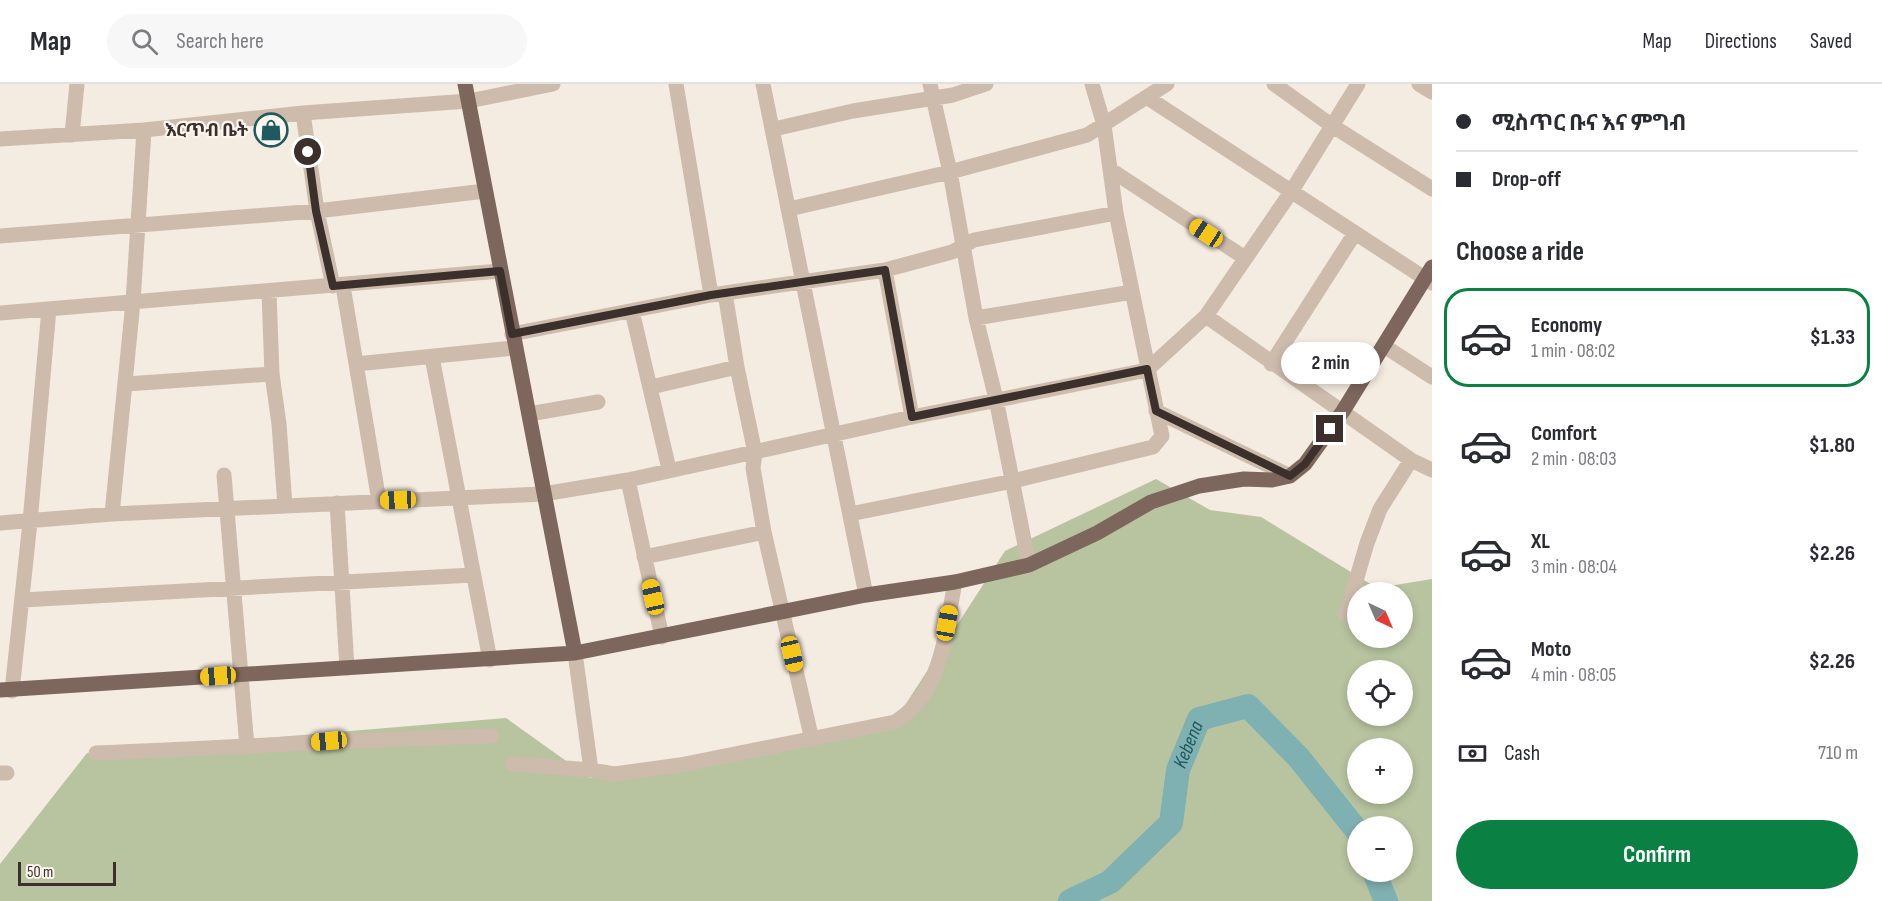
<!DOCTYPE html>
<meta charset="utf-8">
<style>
body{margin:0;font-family:"Sofia Sans Condensed","Noto Sans Ethiopic",sans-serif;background:#f7f7f7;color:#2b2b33;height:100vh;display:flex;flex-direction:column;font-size:22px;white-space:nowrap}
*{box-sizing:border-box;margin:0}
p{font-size:20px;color:#7c7c81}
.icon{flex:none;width:33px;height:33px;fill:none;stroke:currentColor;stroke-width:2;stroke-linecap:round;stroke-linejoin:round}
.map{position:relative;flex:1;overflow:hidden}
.sheet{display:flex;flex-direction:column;background:#fff;width:450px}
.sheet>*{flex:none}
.hud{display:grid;align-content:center;height:132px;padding:0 24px;background:#fff}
.needle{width:39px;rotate:136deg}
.tools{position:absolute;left:1347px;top:498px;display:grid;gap:12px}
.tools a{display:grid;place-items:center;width:66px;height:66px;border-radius:50%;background:#fff;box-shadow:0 3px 9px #0003;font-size:30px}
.scale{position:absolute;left:18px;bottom:15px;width:98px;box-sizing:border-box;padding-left:6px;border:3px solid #3b302b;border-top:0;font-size:16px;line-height:21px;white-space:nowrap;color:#3b302b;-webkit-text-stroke:4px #fbf5ee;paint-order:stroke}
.end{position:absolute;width:27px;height:27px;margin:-14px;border:8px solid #3b302b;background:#fff;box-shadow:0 0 0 3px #fff}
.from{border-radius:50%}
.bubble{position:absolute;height:42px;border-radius:21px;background:#fff;box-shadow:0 3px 9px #0003;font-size:20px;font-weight:700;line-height:42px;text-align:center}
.car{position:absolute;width:18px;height:36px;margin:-18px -9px;border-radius:8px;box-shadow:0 0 4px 2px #0007;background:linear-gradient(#f5c518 24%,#345 0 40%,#f5c518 0 76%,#345 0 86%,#f5c518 0)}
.hud b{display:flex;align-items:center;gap:21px;height:57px;font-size:22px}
.hud b+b{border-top:2px solid #e1e1e2}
.hud i{width:15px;height:15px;background:#2b2b33}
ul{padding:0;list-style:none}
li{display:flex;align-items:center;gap:18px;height:99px;margin:0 12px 9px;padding:0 12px;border:3px solid transparent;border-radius:24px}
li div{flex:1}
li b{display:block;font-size:22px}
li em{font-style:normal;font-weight:700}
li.current{border-color:#0b8043}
li>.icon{width:54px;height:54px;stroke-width:1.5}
h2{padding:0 24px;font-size:27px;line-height:72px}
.pay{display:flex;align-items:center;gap:15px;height:66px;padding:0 24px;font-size:22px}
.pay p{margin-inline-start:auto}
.action{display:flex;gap:12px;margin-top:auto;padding:12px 24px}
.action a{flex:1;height:69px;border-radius:36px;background:#0b8043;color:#fff;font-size:24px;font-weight:700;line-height:69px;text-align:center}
header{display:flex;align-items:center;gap:36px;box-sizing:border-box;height:84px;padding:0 30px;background:#fff;border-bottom:2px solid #e1e1e2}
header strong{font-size:28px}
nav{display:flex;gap:33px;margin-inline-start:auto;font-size:21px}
.search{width:420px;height:54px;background:#f7f7f7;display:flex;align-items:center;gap:15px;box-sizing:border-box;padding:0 21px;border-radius:33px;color:#7c7c81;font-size:22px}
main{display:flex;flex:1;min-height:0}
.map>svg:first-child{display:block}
</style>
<header>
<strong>Map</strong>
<div class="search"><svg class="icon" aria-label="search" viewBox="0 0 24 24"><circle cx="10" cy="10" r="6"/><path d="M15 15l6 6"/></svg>Search here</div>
<nav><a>Map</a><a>Directions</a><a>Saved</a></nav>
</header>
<main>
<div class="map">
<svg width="1432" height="817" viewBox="0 0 1432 817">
<rect width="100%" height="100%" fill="#f4ebe1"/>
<path fill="#b8c4a0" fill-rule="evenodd" d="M 1156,395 L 1210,426 L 1261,433 L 1377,504 L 1432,495 L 1432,817 L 0,817 L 0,780 L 87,669 L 506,634 L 590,694 L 896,635 L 1005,467 ZM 1358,508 L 1402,508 L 1402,554 L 1358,554 ZM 1358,586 L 1402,586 L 1402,632 L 1358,632 ZM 1358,664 L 1402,664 L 1402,710 L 1358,710 ZM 1358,742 L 1402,742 L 1402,788 L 1358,788 Z"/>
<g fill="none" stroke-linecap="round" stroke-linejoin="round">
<g stroke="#7fb0b2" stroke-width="24">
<path d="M 1374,788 L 1386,817"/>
<path id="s1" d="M 1070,817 L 1110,798 L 1171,739 L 1178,686 L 1199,635 L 1248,622 L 1299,674 L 1358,748"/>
</g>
<path stroke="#cdbbac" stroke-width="15" d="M 676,0 L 711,211
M 763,0 L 866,511
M 930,0 L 950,88 L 976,234 L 996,315 L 1029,481
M 1274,0 L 1331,41 L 1432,105
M 1419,0 L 1432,8
M 1148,14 L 1432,199
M 303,29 L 317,127 L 333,202
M 774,45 L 853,27 L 953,11 L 986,0
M 72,51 L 77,0
M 0,55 L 144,46 L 303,29 L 469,17 L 553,0
M 1111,86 L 1245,174
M 789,125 L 950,88 L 1087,51 L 1167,0
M 0,152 L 317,127 L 485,107
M 885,186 L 912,333
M 343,202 L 379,417
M 269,208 L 272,290
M 725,209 L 737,283 L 755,369 L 753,384 L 764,448 L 812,656
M 632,227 L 669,385
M 0,229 L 500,187
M 1206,232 L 1411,376 L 1432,386
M 976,234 L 1132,208
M 512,250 L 711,211 L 885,186 L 952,168 L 974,156 L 1116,129
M 1384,262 L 1432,293
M 432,273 L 490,576
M 356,280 L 514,264
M 1271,280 L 1355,149
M 126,300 L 272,290 L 279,340 L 285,422
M 651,303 L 737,283
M 1156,327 L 1290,392
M 529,330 L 598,318
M 224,391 L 247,663
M 628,396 L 662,553
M 337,419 L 347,584
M 112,430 L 133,218 L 144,46
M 850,430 L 1013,397 L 1153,363 L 1162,352 L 1116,129 L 1104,41 L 1092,0
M 0,439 L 112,430 L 543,410 L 628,396 L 912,333 L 1147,286 L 1206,232 L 1291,108 L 1358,0
M 644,473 L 764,448
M 22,516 L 472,491
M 1346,531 L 1367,459 L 1380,425 L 1411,376
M 575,569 L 591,686
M 12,607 L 30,438 L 49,225
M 96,669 C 227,664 359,655 491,652
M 513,680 L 591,686 L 614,690 L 680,681 L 895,638 C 943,608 945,549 955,498
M 0,689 L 7,689"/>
<path stroke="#7d675c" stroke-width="15" d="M 465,0 L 575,569
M 0,606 L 575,569 L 866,511 L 955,498 L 1029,481 L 1097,449 L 1151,418 L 1199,402 L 1244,395 L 1272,396 L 1290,392 L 1305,380 L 1343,327 L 1432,183"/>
</g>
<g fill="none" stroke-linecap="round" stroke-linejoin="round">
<path stroke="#3b302b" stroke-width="8" d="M 308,68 L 316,127 L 333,202 L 500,187 L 512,250 L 711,211 L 885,186 L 912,333 L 1147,285 L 1156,327 L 1290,392 L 1305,380 L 1330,345"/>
</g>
<defs>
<g id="shop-ring" transform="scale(1.725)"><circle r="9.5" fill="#fbf5ee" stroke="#1f5a5e" stroke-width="1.5"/><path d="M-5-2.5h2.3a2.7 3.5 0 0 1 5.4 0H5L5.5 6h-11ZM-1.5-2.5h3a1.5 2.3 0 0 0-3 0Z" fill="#1f5a5e"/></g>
</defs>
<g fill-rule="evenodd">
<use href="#shop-ring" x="271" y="46"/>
</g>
<g text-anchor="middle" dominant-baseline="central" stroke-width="4.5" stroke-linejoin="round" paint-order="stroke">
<g font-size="18" font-weight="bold" fill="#3b302b" stroke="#fbf5ee" text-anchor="end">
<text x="248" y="46">እርጥብ ቤት</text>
</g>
<g font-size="20" font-style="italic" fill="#1f5a5e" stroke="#fbf5ee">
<text stroke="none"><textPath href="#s1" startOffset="210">Kebena</textPath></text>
</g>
</g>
</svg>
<div class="tools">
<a><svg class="needle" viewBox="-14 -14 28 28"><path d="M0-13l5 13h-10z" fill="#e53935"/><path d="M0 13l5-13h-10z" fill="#7c7c81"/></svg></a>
<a><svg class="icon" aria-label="locate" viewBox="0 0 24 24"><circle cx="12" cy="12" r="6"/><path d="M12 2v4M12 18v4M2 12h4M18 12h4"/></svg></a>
<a>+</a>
<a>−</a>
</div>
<div class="scale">50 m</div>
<i class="end from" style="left:308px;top:68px"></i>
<i class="end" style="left:1330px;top:345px"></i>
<div class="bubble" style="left:1281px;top:258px;width:99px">2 min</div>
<i class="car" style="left:1206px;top:149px;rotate:303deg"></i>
<i class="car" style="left:398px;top:416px;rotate:268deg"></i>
<i class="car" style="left:653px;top:513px;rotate:347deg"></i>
<i class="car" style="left:947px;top:539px;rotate:10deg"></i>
<i class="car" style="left:792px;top:570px;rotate:167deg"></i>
<i class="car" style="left:218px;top:592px;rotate:266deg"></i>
<i class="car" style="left:329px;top:657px;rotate:265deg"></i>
</div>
<section class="sheet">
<div class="hud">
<b><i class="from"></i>ሚስጥር ቡና እና ምግብ</b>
<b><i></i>Drop-off</b>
</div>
<h2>Choose a ride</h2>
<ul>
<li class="current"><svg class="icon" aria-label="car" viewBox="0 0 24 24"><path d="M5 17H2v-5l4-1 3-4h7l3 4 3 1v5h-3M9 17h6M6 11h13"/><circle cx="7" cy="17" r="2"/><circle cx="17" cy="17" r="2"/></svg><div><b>Economy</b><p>1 min · 08:02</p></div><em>$1.33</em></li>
<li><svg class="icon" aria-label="car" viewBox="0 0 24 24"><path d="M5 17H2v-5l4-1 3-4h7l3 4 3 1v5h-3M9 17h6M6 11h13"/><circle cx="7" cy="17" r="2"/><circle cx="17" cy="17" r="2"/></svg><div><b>Comfort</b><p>2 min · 08:03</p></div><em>$1.80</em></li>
<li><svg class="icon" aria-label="car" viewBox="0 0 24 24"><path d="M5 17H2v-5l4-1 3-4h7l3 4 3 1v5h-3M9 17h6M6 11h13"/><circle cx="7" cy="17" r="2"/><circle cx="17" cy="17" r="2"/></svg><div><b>XL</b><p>3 min · 08:04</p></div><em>$2.26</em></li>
<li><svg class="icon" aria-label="car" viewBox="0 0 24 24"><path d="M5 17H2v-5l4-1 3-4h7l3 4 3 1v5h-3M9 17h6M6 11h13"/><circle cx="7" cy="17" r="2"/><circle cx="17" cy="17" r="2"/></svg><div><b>Moto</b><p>4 min · 08:05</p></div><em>$2.26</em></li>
</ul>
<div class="pay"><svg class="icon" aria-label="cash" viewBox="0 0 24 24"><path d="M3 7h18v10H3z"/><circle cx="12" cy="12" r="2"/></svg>Cash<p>710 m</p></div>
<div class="action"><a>Confirm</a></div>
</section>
</main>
